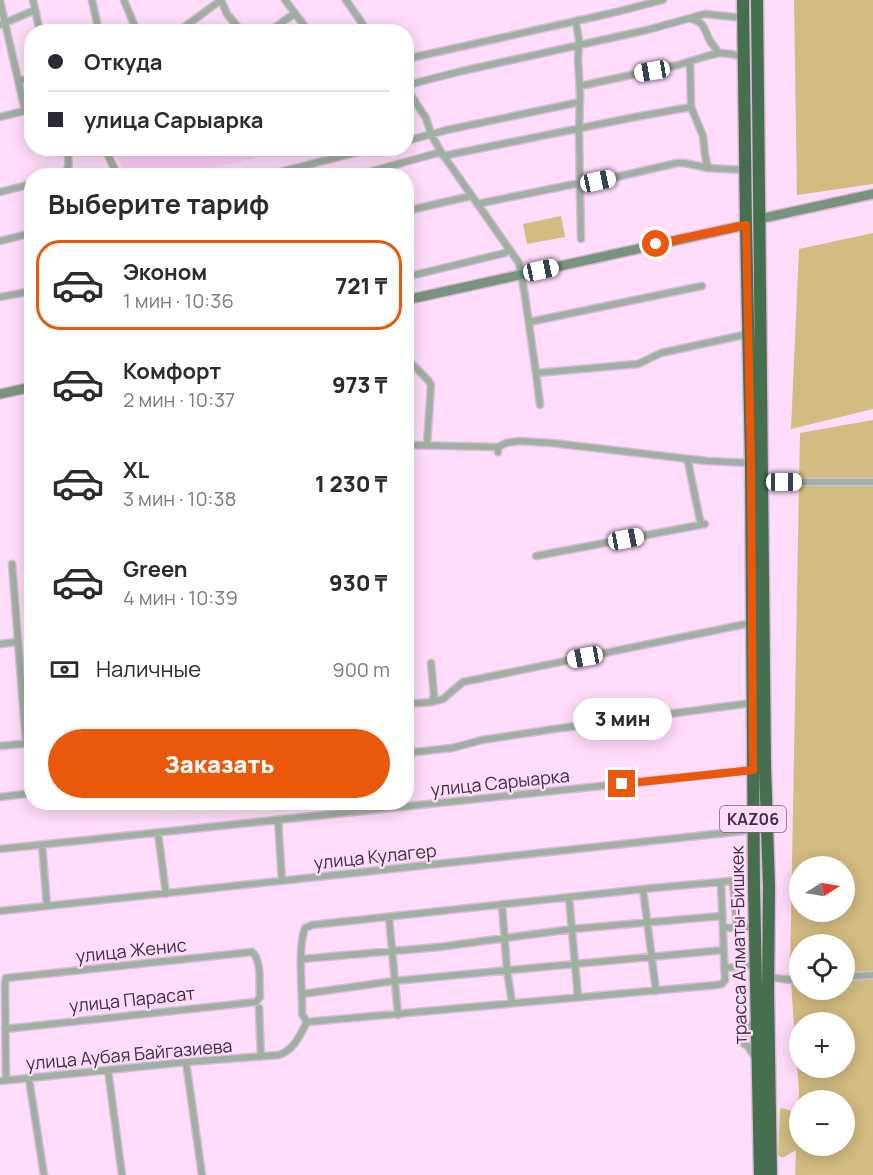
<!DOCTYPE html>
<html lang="ru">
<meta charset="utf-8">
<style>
body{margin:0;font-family:Manrope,sans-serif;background:#f7f7f7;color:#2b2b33;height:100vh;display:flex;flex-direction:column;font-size:22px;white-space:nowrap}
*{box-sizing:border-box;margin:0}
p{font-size:20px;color:#7c7c81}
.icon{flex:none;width:33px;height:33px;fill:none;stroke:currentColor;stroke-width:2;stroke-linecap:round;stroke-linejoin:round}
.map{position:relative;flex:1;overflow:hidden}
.side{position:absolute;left:24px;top:168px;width:390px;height:642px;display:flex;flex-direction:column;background:#fff;border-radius:24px;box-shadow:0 3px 15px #0003}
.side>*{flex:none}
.banner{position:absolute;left:24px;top:24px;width:390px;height:132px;border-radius:24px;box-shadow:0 3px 15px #0003;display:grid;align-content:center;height:132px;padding:0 24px;background:#fff}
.needle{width:39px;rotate:79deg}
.fabs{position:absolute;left:789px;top:856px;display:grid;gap:12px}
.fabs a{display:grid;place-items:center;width:66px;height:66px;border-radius:50%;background:#fff;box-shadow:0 3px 15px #0003;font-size:30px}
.end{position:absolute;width:27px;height:27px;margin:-14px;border:8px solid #ea580c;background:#fff;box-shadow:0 0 0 3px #fff}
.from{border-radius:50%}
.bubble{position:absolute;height:42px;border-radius:21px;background:#fff;box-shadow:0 3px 15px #0003;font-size:20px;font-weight:800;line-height:42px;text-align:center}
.car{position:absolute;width:18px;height:36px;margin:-18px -9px;border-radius:8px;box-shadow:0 0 4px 2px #0007;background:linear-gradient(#fff 24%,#345 0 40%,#fff 0 76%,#345 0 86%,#fff 0)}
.banner b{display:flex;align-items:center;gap:21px;height:57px;font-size:22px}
.banner b+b{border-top:2px solid #e1e1e2}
.banner i{width:15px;height:15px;background:#2b2b33}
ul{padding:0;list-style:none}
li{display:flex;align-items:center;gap:18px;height:90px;margin:0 12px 9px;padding:0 12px;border:3px solid transparent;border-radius:24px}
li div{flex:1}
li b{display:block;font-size:22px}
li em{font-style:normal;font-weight:800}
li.current{border-color:#ea580c}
li>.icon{width:54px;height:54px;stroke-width:1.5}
h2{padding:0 24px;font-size:27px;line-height:72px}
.pay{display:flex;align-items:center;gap:15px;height:66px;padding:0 24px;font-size:22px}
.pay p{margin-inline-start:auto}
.button{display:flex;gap:12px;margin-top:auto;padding:12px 24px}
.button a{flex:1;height:69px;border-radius:36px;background:#ea580c;color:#fff;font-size:24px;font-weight:800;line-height:69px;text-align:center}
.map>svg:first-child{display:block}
</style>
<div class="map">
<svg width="873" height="1175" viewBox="0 0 873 1175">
<rect width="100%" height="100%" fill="#ffdcfa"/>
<path fill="#fecdf7" d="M 111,149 L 250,149 L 256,158 L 182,175 L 129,175 Z"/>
<path fill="#d1bc81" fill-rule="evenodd" d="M 794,0 L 873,0 L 873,184 L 797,195 Z
M 561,216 L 565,237 L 527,244 L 523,224 Z
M 873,233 L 873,409 L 791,429 L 799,249 Z
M 873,420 L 873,1175 L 795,1175 L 796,1150 L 782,1158 L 778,1155 L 780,1109 L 782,1108 L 798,1113 L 799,1091 L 790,969 L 800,433 ZM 800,867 L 844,867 L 844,912 L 800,912 ZM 800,945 L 844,945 L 844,990 L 800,990 ZM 800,1023 L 844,1023 L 844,1068 L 800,1068 ZM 800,1101 L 844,1101 L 844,1146 L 800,1146 Z"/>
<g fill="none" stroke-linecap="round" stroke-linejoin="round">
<g stroke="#d9b9d4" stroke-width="9">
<path id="street" d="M 33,0 L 40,32
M 92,0 L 99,32
M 124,0 L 137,32
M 221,0 L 227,14 L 242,32
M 285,0 L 309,32
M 346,0 L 368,32
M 0,1 L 24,106
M 692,19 C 705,22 705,32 710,41 C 713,45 716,49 719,53 L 732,54 L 744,58
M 578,20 L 576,23 L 579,40 L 578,60 L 580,94 L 579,134 L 581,239
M 0,25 L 35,10
M 183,28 L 221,0
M 269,32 L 295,13
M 406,59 L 612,13 L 663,0
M 690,61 L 691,107 L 703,136 L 705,155 L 708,168
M 18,80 L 25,80 L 32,76
M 580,86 L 678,65 L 707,56 L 719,53
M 406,87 L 415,83 L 462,71 L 647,30 L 705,14 L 744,18
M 406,88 L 426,118 L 431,134 L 441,152 L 519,263 L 525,296 L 536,373 L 638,364 L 661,353 L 748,334
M 0,117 L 32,109
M 406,141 L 447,130 L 580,102
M 104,148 C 110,157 112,167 119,176
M 443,156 L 635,117 L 691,107
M 61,176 C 72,170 68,159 67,148
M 264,176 L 374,148
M 355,176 L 441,152
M 0,192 L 32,184
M 477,204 L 580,183 L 599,181 L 677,163 L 684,163 L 708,168 L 745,170
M 406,211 L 471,196
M 0,241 L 32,233
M 406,277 L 505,253 L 509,249
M 0,297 L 32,291
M 529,322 L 702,286
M 406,363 L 411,363 L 428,380 L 431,385 L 427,445
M 536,373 L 540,405
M 406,445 L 498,447
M 498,452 L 498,447 L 506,443 L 519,441 L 552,443 L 707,461 L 751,463
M 685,459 L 688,462 L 701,525
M 762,482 L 873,482
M 536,556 L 705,524
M 12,564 L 26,743
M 0,644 L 17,642
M 431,663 L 434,695 L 432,702
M 406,704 L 432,702 L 443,699 L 463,682 L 751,623
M 0,746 L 32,743
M 406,753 L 452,748 L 482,740 L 554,729 L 752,703
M 0,797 L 32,793
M 278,820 L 282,881
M 158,833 L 166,894
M 42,845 L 47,906
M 0,849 L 753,770
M 643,889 L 656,991
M 569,897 L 578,997
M 502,904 L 507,970 L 512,1003
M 0,911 L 753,830
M 389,917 L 398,1015
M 723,928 L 755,927
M 302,959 L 439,947 L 572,929 L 722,916
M 724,968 L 755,965
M 768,977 L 800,981
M 844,977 L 873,975
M 302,994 L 394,981 L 724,950
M 259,1008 L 261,1057
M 754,1021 L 744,1036 L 744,1044 L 748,1046 L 755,1058
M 307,1022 L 302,1014 C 303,990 297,951 305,928 L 312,925 L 653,888 L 731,881 L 733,883 L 737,928
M 307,1022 L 716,985 L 722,984 L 725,980 L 721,883
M 5,1029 L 256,1002 L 260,997 C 259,985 262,960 252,952 L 6,978 L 5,983 L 6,1080
M 186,1062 L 202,1175
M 108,1070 L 122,1175
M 29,1079 L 44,1175
M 0,1081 L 186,1062 L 279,1055 C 294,1050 300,1035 307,1022"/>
</g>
<g stroke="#d9b9d4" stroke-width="12">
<path id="secondary" d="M 759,219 L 873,194
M 406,300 C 520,275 633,249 746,225
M 0,394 L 32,387"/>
</g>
<g stroke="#d9b9d4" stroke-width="15">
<path id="highway" d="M 743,0 L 746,225 L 751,463 L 754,887 L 760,1175
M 757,0 L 765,766 L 769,887 L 768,990 L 771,1175"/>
</g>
<use href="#street" stroke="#9db0a1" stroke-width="6"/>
<use href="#secondary" stroke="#78947e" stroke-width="9"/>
<use href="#highway" stroke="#466f50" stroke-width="12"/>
</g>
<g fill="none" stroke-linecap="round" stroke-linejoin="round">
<path stroke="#ea580c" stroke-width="8" d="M 622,784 L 753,770 L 751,463 L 746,225 L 656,244"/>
</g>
<g text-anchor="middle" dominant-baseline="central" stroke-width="4.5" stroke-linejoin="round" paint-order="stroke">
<rect fill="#ffdcfa" stroke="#796275" stroke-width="1.5" x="720" y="806" width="66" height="26" rx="4.5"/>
<g font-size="16" font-weight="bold" fill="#3f2e3c">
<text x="753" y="819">KАZ06</text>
</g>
<g font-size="18" fill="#3f2e3c" stroke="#ffdcfa">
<text transform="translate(500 782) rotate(-6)">улица Сарыарка</text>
<text transform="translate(375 856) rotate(-6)">улица Кулагер</text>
<text transform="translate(738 945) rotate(-91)">трасса Алматы-Бишкек</text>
<text transform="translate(131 950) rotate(-6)">улица Женис</text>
<text transform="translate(132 999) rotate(-6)">улица Парасат</text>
<text transform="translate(129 1054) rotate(-5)">улица Аубая Байгазиева</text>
</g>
</g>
</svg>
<div class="fabs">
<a><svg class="needle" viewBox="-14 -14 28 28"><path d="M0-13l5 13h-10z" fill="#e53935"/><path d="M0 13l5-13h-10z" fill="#7c7c81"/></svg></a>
<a><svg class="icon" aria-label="locate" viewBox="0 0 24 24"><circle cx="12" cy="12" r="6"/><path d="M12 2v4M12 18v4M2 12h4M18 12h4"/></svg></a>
<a>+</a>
<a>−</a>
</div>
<i class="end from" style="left:656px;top:244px"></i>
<i class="end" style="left:622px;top:784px"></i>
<div class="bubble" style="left:573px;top:698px;width:99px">3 мин</div>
<i class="car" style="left:652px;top:71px;rotate:260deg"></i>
<i class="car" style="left:598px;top:181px;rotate:78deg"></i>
<i class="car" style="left:541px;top:270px;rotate:78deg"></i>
<i class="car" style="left:784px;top:482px;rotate:90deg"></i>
<i class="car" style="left:626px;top:539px;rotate:79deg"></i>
<i class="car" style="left:585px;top:657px;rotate:259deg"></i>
<div class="banner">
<b><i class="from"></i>Откуда</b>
<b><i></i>улица Сарыарка</b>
</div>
<section class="side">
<h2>Выберите тариф</h2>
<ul>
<li class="current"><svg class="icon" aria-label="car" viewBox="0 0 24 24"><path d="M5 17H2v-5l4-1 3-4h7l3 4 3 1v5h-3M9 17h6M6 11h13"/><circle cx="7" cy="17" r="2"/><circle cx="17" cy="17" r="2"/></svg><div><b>Эконом</b><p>1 мин · 10:36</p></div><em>721 ₸</em></li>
<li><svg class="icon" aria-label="car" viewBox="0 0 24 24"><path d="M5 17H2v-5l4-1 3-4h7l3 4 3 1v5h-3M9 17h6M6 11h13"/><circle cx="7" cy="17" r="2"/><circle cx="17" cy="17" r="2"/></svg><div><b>Комфорт</b><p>2 мин · 10:37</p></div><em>973 ₸</em></li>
<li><svg class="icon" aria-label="car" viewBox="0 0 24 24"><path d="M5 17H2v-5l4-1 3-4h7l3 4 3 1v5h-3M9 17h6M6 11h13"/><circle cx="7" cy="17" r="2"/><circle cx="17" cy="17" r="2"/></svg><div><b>XL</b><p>3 мин · 10:38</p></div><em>1 230 ₸</em></li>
<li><svg class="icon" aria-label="car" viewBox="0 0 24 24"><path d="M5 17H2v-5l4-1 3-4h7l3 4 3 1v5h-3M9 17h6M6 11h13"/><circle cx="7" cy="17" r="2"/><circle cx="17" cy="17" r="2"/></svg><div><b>Green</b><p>4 мин · 10:39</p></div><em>930 ₸</em></li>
</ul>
<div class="pay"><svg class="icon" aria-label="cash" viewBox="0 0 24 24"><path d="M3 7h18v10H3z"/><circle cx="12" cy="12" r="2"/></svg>Наличные<p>900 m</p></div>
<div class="button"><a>Заказать</a></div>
</section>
</div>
